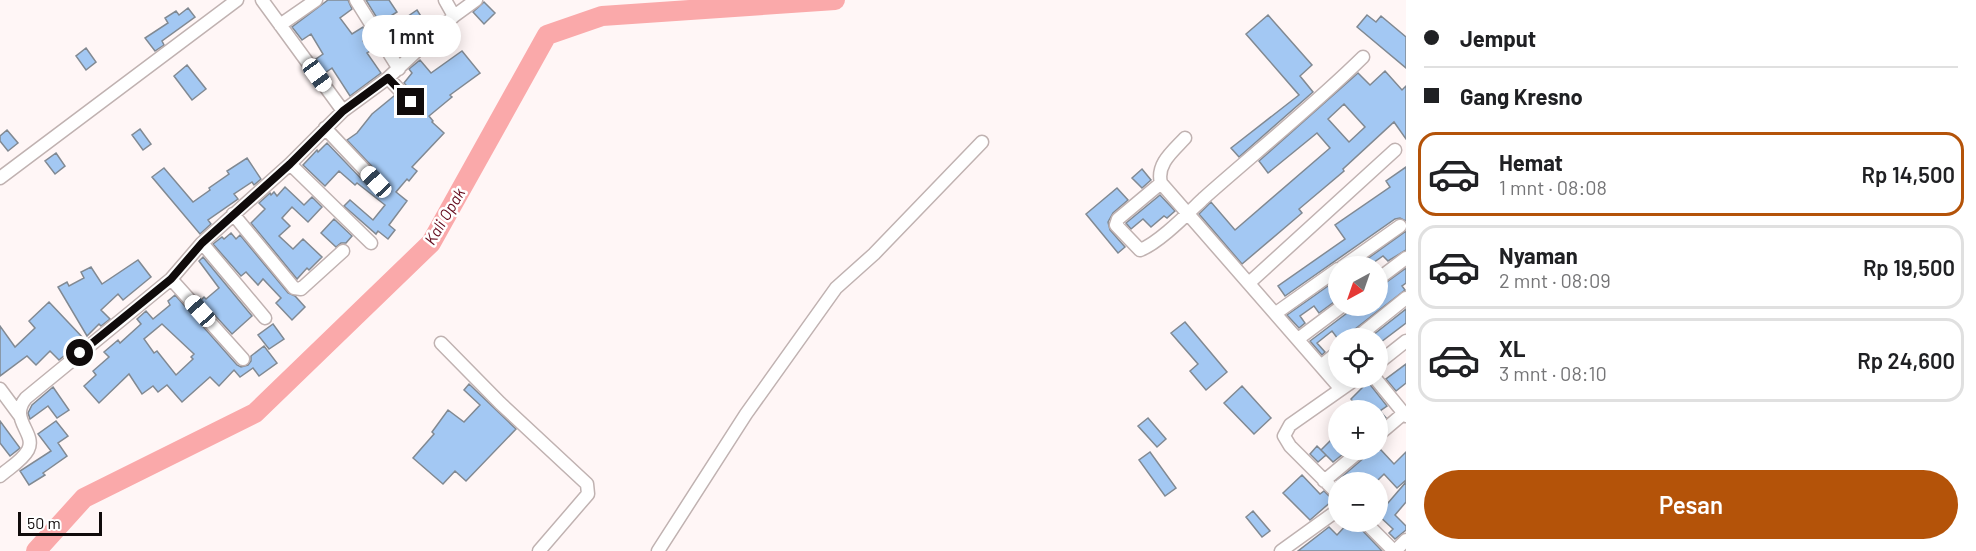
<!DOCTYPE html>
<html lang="id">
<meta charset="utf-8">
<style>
body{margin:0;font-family:Barlow,sans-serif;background:#f6f6f6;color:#202124;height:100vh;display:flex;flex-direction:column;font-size:22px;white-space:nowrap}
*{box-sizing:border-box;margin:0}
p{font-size:20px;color:#757577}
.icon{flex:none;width:33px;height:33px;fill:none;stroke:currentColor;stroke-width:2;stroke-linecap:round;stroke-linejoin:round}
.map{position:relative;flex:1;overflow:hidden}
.drawer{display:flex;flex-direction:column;background:#fff;width:570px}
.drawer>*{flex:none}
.guide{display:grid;align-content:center;height:132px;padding:0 18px;background:#fff}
.needle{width:39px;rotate:220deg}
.controls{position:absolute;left:1328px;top:256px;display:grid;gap:12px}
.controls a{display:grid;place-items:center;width:60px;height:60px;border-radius:50%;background:#fff;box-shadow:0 3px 15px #0003;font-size:30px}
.scale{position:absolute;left:18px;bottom:15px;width:84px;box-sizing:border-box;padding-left:6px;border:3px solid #100b0b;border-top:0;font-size:16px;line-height:21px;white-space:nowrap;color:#100b0b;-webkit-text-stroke:4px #fff;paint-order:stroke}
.end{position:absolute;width:27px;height:27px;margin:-14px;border:8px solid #100b0b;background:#fff;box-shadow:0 0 0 3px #fff}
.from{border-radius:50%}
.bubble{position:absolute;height:42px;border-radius:21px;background:#fff;box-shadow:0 3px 15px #0003;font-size:20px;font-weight:600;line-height:42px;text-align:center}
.car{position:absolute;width:18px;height:36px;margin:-18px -9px;border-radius:8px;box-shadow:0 0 4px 2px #0007;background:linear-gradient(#fff 24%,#345 0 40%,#fff 0 76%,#345 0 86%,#fff 0)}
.guide b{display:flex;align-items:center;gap:21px;height:57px;font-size:22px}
.guide b+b{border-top:2px solid #e0e0e0}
.guide i{width:15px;height:15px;background:#202124}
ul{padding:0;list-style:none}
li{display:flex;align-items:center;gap:18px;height:84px;margin:0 12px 9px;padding:0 6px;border:3px solid #e0e0e0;border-radius:18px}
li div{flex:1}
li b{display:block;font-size:22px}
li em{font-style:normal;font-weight:600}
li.active{border-color:#b45309}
li>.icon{width:54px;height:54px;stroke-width:1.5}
.cta{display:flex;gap:12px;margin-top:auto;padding:12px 18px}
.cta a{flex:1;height:69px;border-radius:36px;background:#b45309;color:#fff;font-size:24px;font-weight:600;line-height:69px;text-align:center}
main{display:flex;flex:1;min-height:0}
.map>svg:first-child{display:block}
</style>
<main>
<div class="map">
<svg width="1406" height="551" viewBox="0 0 1406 551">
<rect width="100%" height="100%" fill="#fff6f6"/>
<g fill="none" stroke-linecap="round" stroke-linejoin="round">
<path stroke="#faa9aa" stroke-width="20" d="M 36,551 L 84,498 L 255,413 L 431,243 L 547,35 L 602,16 L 835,0"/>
</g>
<path fill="#a3c8f3" stroke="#818992" stroke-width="1.5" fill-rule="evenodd" d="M 328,0 L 348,0 L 352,9 L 340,18 L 352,34 L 363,27 L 369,37 L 363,41 L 370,51 L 367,53 L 381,73 L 350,96 L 332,68 L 325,73 L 316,59 L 323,54 L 311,34 L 302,40 L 292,27 Z
M 366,0 L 389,0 L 397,12 L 380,23 Z
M 484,2 L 495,13 L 484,24 L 473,12 Z
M 188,8 L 195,17 L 162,41 L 164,45 L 155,51 L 145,38 L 168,23 L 165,18 L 176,11 L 179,15 Z
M 417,10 L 429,29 L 400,55 L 394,45 L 412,30 L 404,19 Z
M 1268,15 L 1312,65 L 1300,76 L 1313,92 L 1239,157 L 1231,148 L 1299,95 L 1246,34 Z
M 1367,15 L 1376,22 L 1381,16 L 1406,37 L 1406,68 L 1357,27 Z
M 86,48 L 96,62 L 86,70 L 76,56 Z
M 462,51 L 480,73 L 450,95 L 452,97 L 429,116 L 433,121 L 432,122 L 444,133 L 412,167 L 417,171 L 409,181 L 407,179 L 396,192 L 407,201 L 389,225 L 395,230 L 388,239 L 378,231 L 376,234 L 344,206 L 350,200 L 373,220 L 385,205 L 357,183 L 355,185 L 339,171 L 325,186 L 303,165 L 317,150 L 318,152 L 327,143 L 370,188 L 374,190 L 381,188 L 384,184 L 382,177 L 347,140 L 357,133 L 372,114 L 394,96 L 408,110 L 417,108 L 419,99 L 404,83 L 412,73 L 409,69 L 420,60 L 431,73 Z
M 187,65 L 206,89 L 192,100 L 174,76 Z
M 1385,71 L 1402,90 L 1406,86 L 1406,139 L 1394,122 L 1343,169 L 1344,171 L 1299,209 L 1302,213 L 1242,264 L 1199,214 L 1211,202 L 1235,230 L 1330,148 L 1317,133 L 1268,173 L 1259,161 L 1358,73 L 1370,85 ZM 1344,104 L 1365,127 L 1349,142 L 1328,119 Z
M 140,129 L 151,144 L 143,150 L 132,135 Z
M 7,130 L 18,143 L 8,151 L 0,141 L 0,136 Z
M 56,153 L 65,166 L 55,174 L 45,161 Z
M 247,158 L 261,179 L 254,185 L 252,182 L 234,194 L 238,199 L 208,220 L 211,224 L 200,234 L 152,177 L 164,168 L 193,202 L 210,190 L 209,188 L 229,174 L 227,171 Z
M 1406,167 L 1406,221 L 1400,218 L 1395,219 L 1285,296 L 1278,286 L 1345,239 L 1335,225 L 1390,187 L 1386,181 Z
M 1142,169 L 1151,180 L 1142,188 L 1132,178 Z
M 285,187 L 304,205 L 312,197 L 322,207 L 308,222 L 292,207 L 282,218 L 290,226 L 279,236 L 293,249 L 303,239 L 322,257 L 309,270 L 307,268 L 297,279 L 251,223 L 265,209 L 259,203 L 270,193 L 271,195 L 274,192 L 277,196 Z
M 1117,188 L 1128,200 L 1113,213 L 1108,222 L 1110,230 L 1125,247 L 1118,253 L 1086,214 Z
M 1160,195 L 1175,211 L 1167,218 L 1164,216 L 1151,227 L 1143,219 L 1131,229 L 1126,223 Z
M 334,219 L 352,236 L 346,243 L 341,243 L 336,247 L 321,233 Z
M 1406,231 L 1406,250 L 1388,261 L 1383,256 L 1367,267 L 1356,267 Z
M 231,233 L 236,239 L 240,235 L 288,293 L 295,296 L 305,307 L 292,320 L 276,303 L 281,298 L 263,279 L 258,285 L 246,272 L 241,276 L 213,244 L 222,237 L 224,239 Z
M 203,257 L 252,316 L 232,334 L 201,300 L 204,297 L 206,299 L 219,288 L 199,261 Z
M 138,260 L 151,277 L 123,300 L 118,294 L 101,310 L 110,319 L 101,326 L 99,324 L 87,336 L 58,287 L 67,282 L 69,286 L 84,278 L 81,272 L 91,267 L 102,284 Z
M 1406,268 L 1406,283 L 1402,286 L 1405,290 L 1350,333 L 1347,339 L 1338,339 L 1332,331 L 1317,343 L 1325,352 L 1322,355 L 1310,341 L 1347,313 L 1350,306 L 1377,306 L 1377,289 Z
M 1338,279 L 1338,299 L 1319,313 L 1314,306 L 1300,316 L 1305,323 L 1299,328 L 1287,315 Z
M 175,295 L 237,365 L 241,367 L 248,365 L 251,361 L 251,356 L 264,346 L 277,363 L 259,376 L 253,368 L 240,377 L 234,370 L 219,386 L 210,377 L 182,402 L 167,385 L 158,392 L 153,386 L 142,394 L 129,374 L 99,403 L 84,386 L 96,375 L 93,371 L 109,357 L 104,352 L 118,340 L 120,343 L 141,324 L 137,319 L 146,311 L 153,319 L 170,305 L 168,301 ZM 162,324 L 194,354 L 191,357 L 193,359 L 176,375 L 157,351 L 154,353 L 144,339 Z
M 49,302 L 84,339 L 59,360 L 50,351 L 36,365 L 27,356 L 0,376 L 0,326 L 15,347 L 35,328 L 29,321 Z
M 1406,309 L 1406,323 L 1377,345 L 1377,339 L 1368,339 Z
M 1185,322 L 1227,372 L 1206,390 L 1190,371 L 1198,364 L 1171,333 Z
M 273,324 L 284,339 L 269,349 L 258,335 Z
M 1406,364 L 1406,383 L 1396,391 L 1386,379 Z
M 1368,382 L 1387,406 L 1380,411 L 1386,418 L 1377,425 L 1377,411 L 1349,411 L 1355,404 L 1351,399 Z
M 469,384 L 516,429 L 466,481 L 455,471 L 443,484 L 413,458 L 434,434 L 432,432 L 448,410 L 464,422 L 480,405 L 464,390 Z
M 1242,386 L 1271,418 L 1254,434 L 1224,403 Z
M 53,387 L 69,410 L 57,418 L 48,406 L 30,419 L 28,413 L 32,405 Z
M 1148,418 L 1166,439 L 1157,447 L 1138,426 Z
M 0,421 L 20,448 L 10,456 L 0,443 Z
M 56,421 L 68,436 L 58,443 L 67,456 L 43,473 L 45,475 L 29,485 L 20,471 L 51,451 L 38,434 Z
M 1338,433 L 1338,450 L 1348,450 L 1333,462 L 1321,450 Z
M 1317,446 L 1326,455 L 1318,462 L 1310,454 Z
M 1369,450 L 1381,450 L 1394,464 L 1406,452 L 1406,480 L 1397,488 L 1384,474 L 1375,483 L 1339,483 L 1337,481 L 1366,456 Z
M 1150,452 L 1176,488 L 1165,496 L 1139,460 Z
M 1302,475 L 1320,494 L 1324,491 L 1333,500 L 1310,520 L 1283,493 Z
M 1406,482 L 1406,502 L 1395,515 L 1406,526 L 1406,530 L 1395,539 L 1389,533 L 1393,529 L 1377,514 L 1377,494 L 1388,503 Z
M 1253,511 L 1270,531 L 1262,537 L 1246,517 Z
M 1349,522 L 1358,528 L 1359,527 L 1382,551 L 1298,551 L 1329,527 L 1337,535 Z"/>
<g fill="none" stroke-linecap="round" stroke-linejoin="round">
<g stroke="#c0b2b1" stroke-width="15">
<path id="minor" d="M 262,0 L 343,111
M 356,0 L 399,69
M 445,0 L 454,16
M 280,25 L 316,0
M 388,78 L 411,102
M 325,128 L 376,182
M 1185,138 C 1173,151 1156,164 1161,183 L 1118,219 L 1116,225 L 1140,250 C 1159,243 1188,213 1204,198 C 1257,151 1312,107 1363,57
M 290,164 L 371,243
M 0,178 L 237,0
M 1161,183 L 1340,388
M 233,214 L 294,288 L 301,289 L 343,251
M 202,243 L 265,318
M 1342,267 L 1400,226
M 171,279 L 243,359
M 1377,280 L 1406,258
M 1249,283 L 1395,150
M 1276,313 L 1338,269
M 1298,339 L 1342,306
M 1355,339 L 1406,298
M 441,343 L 500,403 L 587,484 L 588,494 L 539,551
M 1377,364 L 1406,341
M 1321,366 L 1338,352
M 1375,378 L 1406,416
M 0,389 L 20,416
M 1377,436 L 1404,413
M 0,476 C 9,468 22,461 28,450 C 37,433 8,419 26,398 L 171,279 L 202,243 L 290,164 L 343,111 L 388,78 L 454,16 L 476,0
M 1324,481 L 1361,450
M 1338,494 L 1290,446 L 1284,436 L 1290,425 L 1357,378
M 1365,522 L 1394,551
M 658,551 L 746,414 L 836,288 L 874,254 L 982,142
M 1281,551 L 1338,510
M 1395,551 L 1406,540"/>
</g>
<use href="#minor" stroke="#fff" stroke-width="12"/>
</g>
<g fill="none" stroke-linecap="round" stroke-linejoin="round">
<path stroke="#100b0b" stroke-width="8" d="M 80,353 L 171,279 L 202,243 L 290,164 L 343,111 L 388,78 L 411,102"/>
</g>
<g text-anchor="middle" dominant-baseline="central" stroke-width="5" stroke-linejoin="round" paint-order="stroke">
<g font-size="16" font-style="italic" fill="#620719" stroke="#fff">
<text transform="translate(444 216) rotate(-59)">Kali Opak</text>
</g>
</g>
</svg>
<div class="controls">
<a><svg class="needle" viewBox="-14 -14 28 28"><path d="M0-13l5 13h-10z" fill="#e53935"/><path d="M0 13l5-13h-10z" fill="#757577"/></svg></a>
<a><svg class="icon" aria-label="locate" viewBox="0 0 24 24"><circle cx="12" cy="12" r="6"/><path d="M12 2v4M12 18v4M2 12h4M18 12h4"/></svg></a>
<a>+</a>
<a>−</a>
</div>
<div class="scale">50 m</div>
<i class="end from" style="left:80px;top:353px"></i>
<i class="end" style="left:411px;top:102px"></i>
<div class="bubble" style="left:362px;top:15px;width:99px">1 mnt</div>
<i class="car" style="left:317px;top:75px;rotate:144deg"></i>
<i class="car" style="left:376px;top:182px;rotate:317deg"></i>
<i class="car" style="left:200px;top:311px;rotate:318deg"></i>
</div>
<section class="drawer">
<div class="guide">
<b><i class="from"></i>Jemput</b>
<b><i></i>Gang Kresno</b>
</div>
<ul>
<li class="active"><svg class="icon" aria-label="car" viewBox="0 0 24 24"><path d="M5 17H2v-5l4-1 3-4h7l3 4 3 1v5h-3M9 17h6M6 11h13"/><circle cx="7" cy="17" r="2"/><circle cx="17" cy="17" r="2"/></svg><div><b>Hemat</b><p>1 mnt · 08:08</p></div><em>Rp 14,500</em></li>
<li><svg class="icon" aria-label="car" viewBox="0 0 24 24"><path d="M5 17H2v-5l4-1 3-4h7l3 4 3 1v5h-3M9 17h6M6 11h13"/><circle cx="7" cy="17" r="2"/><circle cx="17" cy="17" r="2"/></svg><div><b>Nyaman</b><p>2 mnt · 08:09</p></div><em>Rp 19,500</em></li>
<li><svg class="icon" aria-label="car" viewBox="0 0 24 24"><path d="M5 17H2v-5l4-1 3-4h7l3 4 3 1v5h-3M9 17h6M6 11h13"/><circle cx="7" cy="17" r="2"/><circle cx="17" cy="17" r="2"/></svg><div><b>XL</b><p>3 mnt · 08:10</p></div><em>Rp 24,600</em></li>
</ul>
<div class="cta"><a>Pesan</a></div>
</section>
</main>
